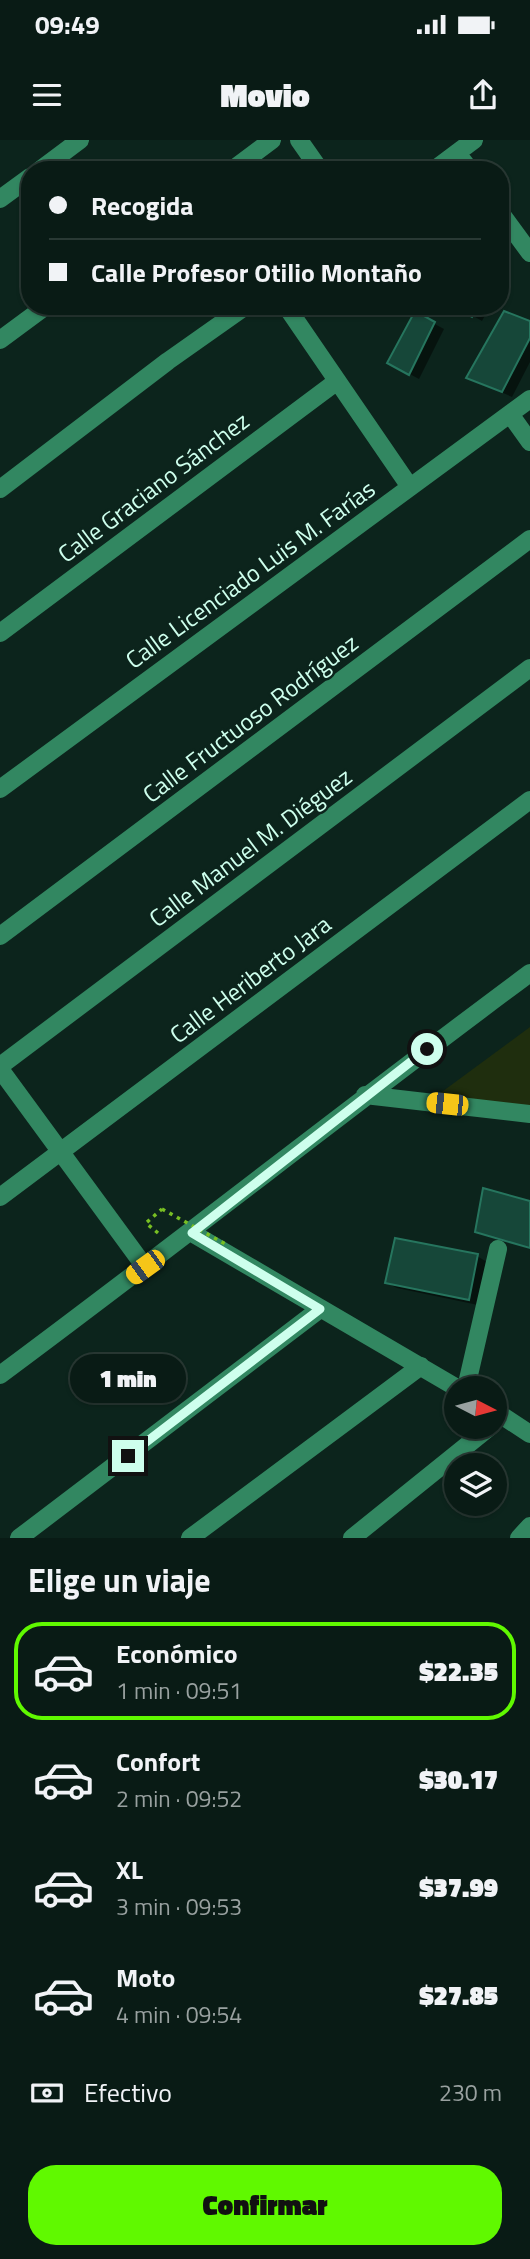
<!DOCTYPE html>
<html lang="es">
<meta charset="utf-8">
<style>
body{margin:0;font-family:"Titillium Web",sans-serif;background:#12241e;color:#f1f3f6;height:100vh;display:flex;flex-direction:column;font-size:26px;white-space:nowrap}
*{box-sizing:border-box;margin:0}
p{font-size:23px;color:#99a1a0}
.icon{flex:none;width:38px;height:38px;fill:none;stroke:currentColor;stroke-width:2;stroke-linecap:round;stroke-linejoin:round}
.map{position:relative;height:1398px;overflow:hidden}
.details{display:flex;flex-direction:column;background:#091b15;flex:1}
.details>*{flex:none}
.banner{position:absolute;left:21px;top:21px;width:488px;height:154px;border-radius:28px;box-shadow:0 2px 5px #0004,0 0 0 2px #293934;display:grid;align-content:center;height:154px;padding:0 28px;background:#091b15}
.needle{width:46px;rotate:96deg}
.tools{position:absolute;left:444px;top:1236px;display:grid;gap:14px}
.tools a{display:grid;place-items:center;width:63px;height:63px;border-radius:50%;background:#091b15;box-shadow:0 2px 5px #0004,0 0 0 2px #293934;font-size:35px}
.end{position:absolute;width:32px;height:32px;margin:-16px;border:9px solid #ceffed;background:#111;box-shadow:0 0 0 4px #111}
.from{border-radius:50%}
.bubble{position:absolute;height:49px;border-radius:24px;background:#091b15;box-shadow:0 2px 5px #0004,0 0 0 2px #293934;font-size:23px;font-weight:800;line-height:49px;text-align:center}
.car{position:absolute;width:21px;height:42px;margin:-21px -10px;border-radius:9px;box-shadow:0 0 5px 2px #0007;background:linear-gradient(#f5c518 24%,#345 0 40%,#f5c518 0 76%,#345 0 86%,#f5c518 0)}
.banner b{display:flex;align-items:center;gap:24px;height:66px;font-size:26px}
.banner b+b{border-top:2px solid #293934}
.banner i{width:18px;height:18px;background:#f1f3f6}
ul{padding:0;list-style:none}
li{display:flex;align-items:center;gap:21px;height:98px;margin:0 14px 10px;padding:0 14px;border:4px solid transparent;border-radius:28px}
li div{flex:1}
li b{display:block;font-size:26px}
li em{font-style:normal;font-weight:800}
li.active{border-color:#60f900}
li>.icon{width:63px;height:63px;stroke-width:1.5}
h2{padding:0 28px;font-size:32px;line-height:84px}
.pay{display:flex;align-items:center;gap:18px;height:77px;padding:0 28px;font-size:26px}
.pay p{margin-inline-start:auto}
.button{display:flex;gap:14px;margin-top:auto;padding:14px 28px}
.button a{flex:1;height:80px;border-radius:28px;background:#60f900;color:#111;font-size:28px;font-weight:800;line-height:80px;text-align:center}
.status{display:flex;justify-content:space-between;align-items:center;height:49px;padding:0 35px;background:#091b15;direction:ltr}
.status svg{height:19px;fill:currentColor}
header{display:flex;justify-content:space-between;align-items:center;height:91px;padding:0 28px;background:#091b15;font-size:32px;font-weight:800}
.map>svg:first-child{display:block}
</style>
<div class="status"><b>09:49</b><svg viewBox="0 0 49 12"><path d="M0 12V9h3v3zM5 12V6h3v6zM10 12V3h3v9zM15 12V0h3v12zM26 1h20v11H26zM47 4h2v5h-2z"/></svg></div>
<header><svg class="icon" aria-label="menu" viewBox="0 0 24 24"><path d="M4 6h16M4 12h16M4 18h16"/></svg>Movio<svg class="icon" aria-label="share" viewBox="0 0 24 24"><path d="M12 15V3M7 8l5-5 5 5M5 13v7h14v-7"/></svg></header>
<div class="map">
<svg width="530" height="1398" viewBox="0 0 530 1398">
<rect width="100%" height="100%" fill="#0c241c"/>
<path fill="#1f2e0e" d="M 530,887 L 530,968 L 435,957 Z"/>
<path fill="#0007" d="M 456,166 L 490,166 L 482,181 Z
M 416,174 L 444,189 L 419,239 L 389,223 Z
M 530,183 L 530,222 L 512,257 L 469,238 Z
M 530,1063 L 530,1109 L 477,1091 Z
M 477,1116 L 487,1122 L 478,1165 L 397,1148 L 387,1143 Z"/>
<path fill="#164739" stroke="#26755e" stroke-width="2" d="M 452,166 L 478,166 L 472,177 Z
M 415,171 L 435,182 L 409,235 L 387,223 Z
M 504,171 L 530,181 L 530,198 L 502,252 L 466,238 Z
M 483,1048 L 530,1061 L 530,1108 L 475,1092 Z
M 395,1098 L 478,1114 L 469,1160 L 385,1143 Z"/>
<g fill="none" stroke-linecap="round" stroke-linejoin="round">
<path stroke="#78bf23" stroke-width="3.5" stroke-dasharray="3.5 5" stroke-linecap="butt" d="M 158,1093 L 146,1083 L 162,1069"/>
<path stroke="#328761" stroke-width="18" d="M 299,0 L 320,30
M 457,13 L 470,30
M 40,30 L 80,0
M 232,30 L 272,0
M 434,30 L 474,0
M 0,59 L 30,37
M 500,72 L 530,113
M 286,166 L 410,347
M 0,200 L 46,166
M 510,274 L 530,302
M 0,349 L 168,221 L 246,166
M 0,493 L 336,242
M 0,649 L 530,259
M 0,796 L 530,399
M 0,926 L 530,528
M 0,929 L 145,1127
M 365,955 L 530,974
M 0,1057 L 530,660
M 192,1093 L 457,1248
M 0,1235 C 178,1103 352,965 530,833
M 466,1248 L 498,1109
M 495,1271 L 530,1294
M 19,1398 L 320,1169
M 190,1398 L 421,1226
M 352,1398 L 491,1286
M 519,1398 L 530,1386"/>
<path stroke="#78bf23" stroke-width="3.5" stroke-dasharray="3.5 5" stroke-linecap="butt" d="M 162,1069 L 229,1106"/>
</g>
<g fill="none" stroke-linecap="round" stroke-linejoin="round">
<path stroke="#ceffed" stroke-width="9" d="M 128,1316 L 320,1169 L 192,1093 L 427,909"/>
</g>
<g text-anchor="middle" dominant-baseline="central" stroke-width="5" stroke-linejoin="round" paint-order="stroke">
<g font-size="24" fill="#ceffed" stroke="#0c241c">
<text transform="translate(153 347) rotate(-37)">Calle Graciano Sánchez</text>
<text transform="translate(250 434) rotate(-36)">Calle Licenciado Luis M. Farías</text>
<text transform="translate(250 578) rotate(-37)">Calle Fructuoso Rodríguez</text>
<text transform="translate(250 707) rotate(-37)">Calle Manuel M. Diéguez</text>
<text transform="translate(250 839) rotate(-37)">Calle Heriberto Jara</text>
</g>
</g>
</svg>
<div class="tools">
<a><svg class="needle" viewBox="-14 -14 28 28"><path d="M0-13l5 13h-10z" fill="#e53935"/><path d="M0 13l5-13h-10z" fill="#99a1a0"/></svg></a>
<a><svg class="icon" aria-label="layers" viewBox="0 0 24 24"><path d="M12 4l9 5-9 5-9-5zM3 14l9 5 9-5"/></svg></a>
</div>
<i class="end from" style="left:427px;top:909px"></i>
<i class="end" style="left:128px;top:1316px"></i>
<div class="bubble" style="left:70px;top:1214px;width:116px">1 min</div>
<i class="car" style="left:447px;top:964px;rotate:276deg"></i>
<i class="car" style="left:145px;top:1127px;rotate:234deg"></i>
<div class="banner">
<b><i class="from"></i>Recogida</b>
<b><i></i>Calle Profesor Otilio Montaño</b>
</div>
</div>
<section class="details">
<h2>Elige un viaje</h2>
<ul>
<li class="active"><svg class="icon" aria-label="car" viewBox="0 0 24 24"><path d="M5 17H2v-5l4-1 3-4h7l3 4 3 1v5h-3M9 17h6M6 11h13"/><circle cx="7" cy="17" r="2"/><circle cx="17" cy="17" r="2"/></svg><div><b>Económico</b><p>1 min · 09:51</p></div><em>$22.35</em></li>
<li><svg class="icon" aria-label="car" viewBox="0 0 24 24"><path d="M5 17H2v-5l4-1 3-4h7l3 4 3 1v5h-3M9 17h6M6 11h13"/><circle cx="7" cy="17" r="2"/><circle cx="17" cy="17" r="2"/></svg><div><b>Confort</b><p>2 min · 09:52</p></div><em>$30.17</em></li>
<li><svg class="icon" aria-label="car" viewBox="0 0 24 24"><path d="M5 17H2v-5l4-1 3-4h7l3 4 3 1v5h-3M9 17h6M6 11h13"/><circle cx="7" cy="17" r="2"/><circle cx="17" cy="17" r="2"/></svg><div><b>XL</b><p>3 min · 09:53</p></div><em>$37.99</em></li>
<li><svg class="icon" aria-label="car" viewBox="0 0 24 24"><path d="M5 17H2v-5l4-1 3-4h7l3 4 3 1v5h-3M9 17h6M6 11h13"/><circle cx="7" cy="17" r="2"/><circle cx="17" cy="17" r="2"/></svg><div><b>Moto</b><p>4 min · 09:54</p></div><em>$27.85</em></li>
</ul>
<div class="pay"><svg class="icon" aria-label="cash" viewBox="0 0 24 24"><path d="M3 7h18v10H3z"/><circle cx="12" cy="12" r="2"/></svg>Efectivo<p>230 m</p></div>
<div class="button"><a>Confirmar</a></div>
</section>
